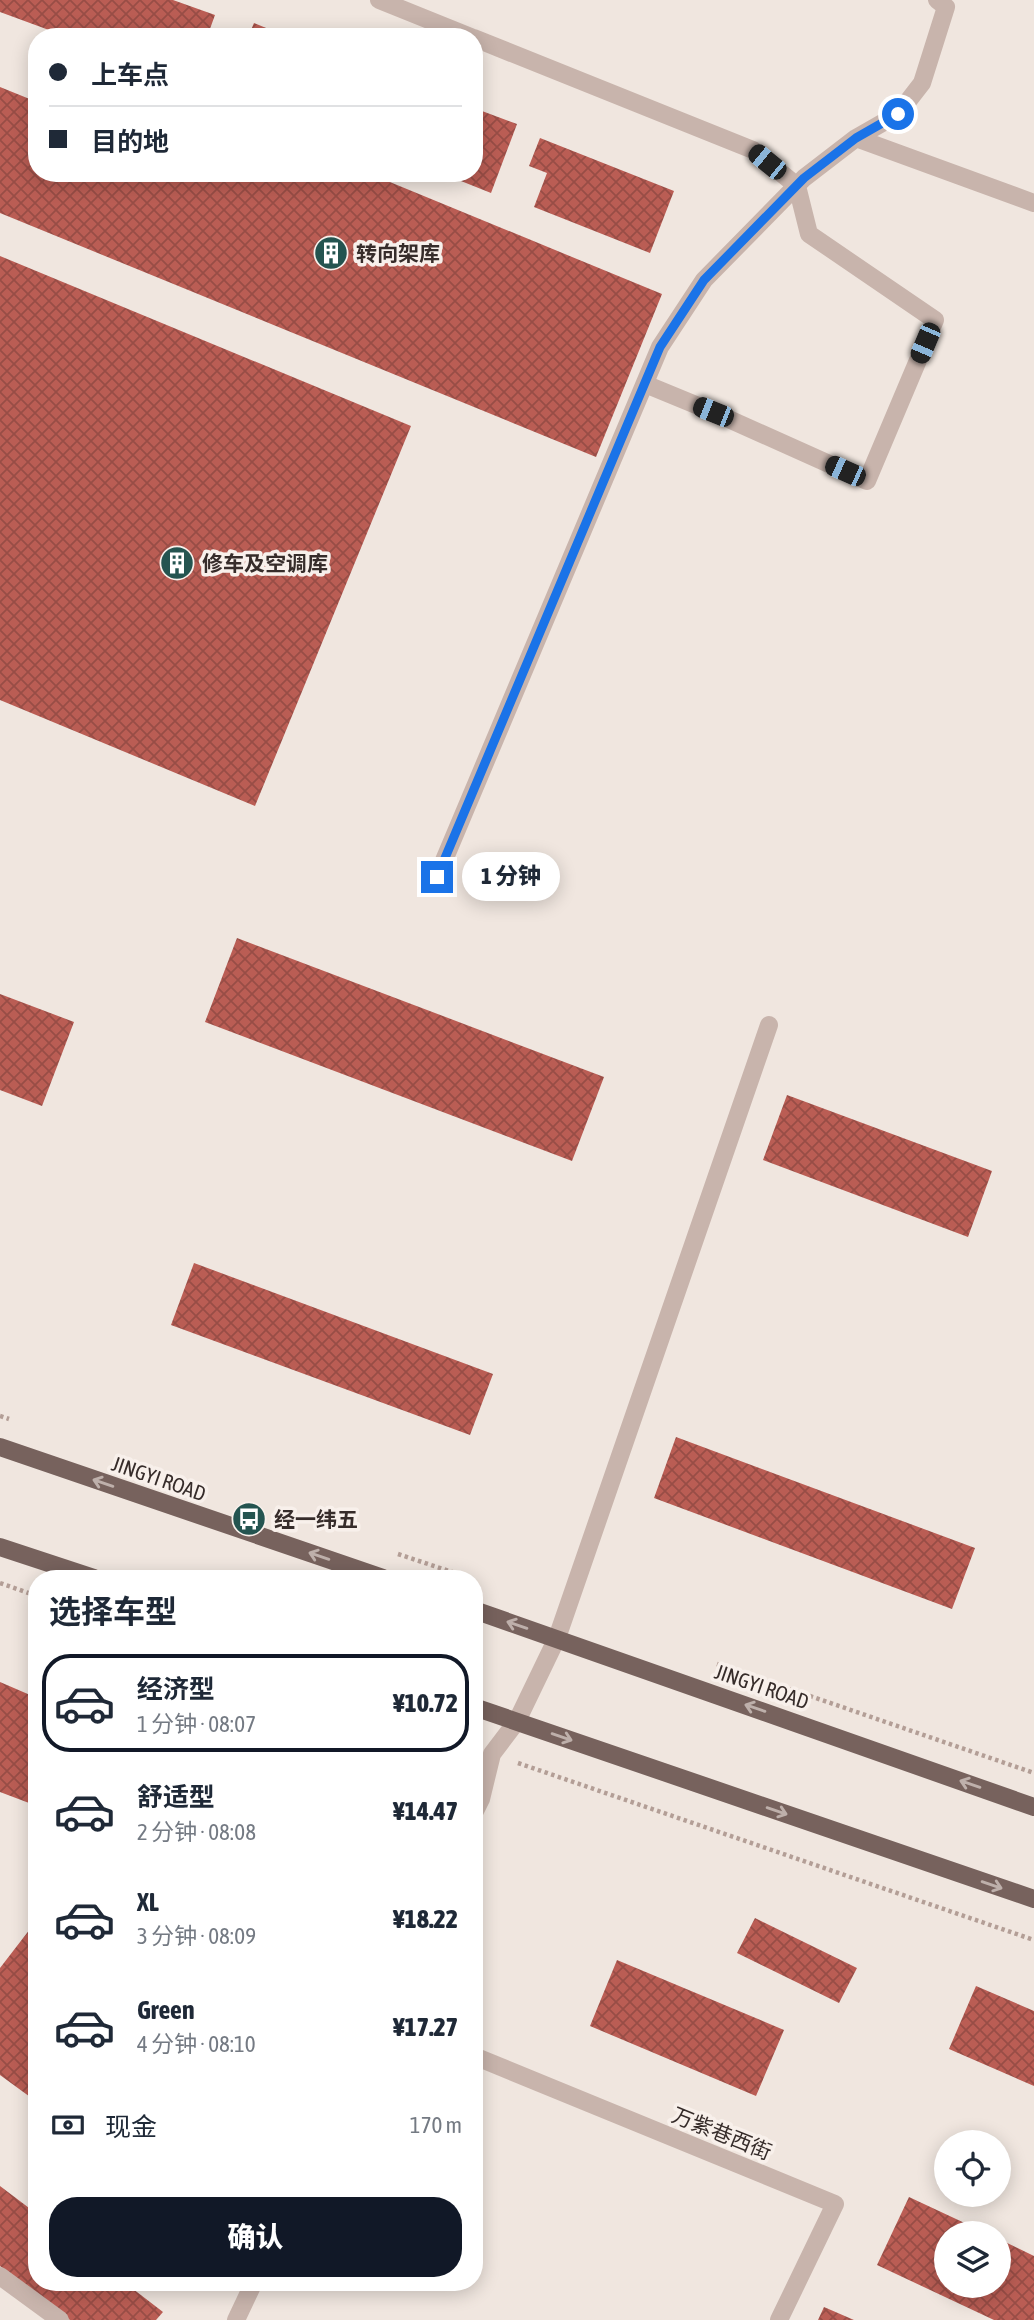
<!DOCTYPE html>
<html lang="zh">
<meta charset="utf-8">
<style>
body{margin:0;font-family:"Asap Condensed","Noto Sans SC",sans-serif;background:#f2f2f3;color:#1f2937;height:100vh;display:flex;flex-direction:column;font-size:26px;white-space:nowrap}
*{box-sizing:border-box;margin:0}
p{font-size:23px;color:#747a83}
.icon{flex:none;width:38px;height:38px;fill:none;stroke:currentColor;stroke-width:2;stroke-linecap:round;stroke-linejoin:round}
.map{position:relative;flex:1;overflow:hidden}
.drawer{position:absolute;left:28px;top:1570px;width:455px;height:721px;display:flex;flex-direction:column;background:#fff;border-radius:28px;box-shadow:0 4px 18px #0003}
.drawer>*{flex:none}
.guide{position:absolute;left:28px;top:28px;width:455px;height:154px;border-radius:28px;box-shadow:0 4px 18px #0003;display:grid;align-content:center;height:154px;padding:0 21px;background:#fff}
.buttons{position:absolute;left:934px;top:2130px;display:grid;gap:14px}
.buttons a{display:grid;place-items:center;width:77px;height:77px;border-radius:50%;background:#fff;box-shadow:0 4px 18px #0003;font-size:35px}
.end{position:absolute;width:32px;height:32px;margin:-16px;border:9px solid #1a73e8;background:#fff;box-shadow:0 0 0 4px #fff}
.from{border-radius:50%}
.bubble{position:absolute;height:49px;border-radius:24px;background:#fff;box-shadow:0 4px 18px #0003;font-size:23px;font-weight:800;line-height:49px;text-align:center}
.car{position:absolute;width:21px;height:42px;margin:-21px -10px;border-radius:9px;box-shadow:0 0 5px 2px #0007;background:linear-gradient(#222 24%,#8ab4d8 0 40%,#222 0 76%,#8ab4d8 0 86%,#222 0)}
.guide b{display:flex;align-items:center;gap:24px;height:66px;font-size:26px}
.guide b+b{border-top:2px solid #e0e1e3}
.guide i{width:18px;height:18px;background:#1f2937}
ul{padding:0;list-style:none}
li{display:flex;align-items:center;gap:21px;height:98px;margin:0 14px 10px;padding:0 7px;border:4px solid transparent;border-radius:28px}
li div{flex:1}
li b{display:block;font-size:26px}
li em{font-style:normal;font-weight:800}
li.on{border-color:#111827}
li>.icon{width:63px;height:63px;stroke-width:1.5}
h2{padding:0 21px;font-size:32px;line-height:84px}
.pay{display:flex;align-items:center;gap:18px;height:77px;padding:0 21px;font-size:26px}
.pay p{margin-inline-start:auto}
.cta{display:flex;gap:14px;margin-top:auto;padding:14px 21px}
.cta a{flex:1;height:80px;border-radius:28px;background:#111827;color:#fff;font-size:28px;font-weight:800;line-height:80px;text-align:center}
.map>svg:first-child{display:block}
</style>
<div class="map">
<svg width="1034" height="2320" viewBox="0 0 1034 2320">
<defs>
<pattern id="building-cross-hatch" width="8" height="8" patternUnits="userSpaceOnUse" patternTransform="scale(1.75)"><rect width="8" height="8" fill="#ba5d54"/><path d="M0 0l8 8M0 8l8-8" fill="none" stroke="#984d46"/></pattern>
</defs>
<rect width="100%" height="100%" fill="#f0e6df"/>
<path fill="url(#building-cross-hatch)" d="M 0,0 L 173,0 L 215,15 L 207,37 L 68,37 L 0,12 Z
M 254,23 L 288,37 L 248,37 Z
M 0,87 L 37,102 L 37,173 L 368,173 L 662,294 L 596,457 L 0,213 Z
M 474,108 L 517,124 L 491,193 L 441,173 L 474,173 Z
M 540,138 L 674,191 L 650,253 L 534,207 L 547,173 L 529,166 Z
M 0,256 L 411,426 L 255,806 L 0,700 Z
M 237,938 L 604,1077 L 572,1161 L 205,1022 Z
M 0,994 L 74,1022 L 42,1106 L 0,1090 Z
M 787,1095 L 992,1171 L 968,1237 L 763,1160 Z
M 194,1263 L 493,1374 L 470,1435 L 171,1325 Z
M 676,1437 L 975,1548 L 952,1609 L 654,1498 Z
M 0,1682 L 37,1698 L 37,1806 L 0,1792 Z
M 755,1918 L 857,1968 L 839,2003 L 737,1953 Z
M 37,1920 L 37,2102 L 0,2075 L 0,1968 Z
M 617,1960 L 784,2030 L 756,2096 L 590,2026 Z
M 976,1986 L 1034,2011 L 1034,2086 L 949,2049 Z
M 0,2186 L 37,2214 L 37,2282 L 124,2282 L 163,2312 L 156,2320 L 70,2320 L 0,2266 Z
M 909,2197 L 986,2233 L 947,2233 L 947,2286 L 999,2286 L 999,2239 L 1034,2256 L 1034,2320 L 994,2320 L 877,2265 Z
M 824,2307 L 854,2320 L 818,2320 Z"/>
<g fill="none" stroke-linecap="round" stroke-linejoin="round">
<path stroke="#b39e96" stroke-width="4.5" stroke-dasharray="3.5 3.5" stroke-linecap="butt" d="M 0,1416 L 9,1419
M 398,1554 L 470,1578
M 0,1583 L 37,1596
M 717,1664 L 1034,1773
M 518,1763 L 1034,1940"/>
<path stroke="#c8b4ac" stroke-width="18" d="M 379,0 L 471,37
M 474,38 L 753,150 L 797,186 L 809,234 L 935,320 L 867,481 L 713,412 L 645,384
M 856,138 L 1034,203
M 437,877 L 660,347 L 704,280 L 804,178 L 856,138 L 898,114 L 922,83 L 946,7 L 937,0
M 474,1813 L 481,1799 L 492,1754 L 517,1721 L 557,1638 L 769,1025
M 474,2056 L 835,2204 L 779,2320
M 0,2276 L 60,2320
M 236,2320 L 254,2282"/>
<path stroke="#77625d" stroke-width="18" d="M 0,1447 L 383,1578
M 0,1547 L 94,1578
M 474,1610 L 1034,1807
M 474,1707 L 1034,1899"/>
</g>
<defs><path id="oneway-shaft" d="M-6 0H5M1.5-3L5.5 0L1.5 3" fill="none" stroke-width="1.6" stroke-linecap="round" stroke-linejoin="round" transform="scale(1.75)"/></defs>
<g stroke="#beb0ab">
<use href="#oneway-shaft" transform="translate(103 1483) rotate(-161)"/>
<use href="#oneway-shaft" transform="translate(319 1556) rotate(-161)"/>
<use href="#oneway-shaft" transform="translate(517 1625) rotate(-161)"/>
<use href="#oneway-shaft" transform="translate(755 1708) rotate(-161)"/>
<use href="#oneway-shaft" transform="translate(562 1737) rotate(19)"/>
<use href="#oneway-shaft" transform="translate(970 1784) rotate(-161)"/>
<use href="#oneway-shaft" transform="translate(777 1811) rotate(19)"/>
<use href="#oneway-shaft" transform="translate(992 1885) rotate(19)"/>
</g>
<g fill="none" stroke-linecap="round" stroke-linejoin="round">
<path stroke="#1a73e8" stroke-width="9" d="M 437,877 L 660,347 L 704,280 L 804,178 L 856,138 L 898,114"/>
</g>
<defs>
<g id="building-disc" transform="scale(1.75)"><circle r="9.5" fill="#245450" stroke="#f8f0eb"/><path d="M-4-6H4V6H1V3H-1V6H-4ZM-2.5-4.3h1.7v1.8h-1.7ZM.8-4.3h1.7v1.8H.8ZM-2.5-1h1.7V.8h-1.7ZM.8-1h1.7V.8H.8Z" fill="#fff"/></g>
<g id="bus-disc" transform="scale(1.75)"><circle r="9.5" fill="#245450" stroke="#f8f0eb"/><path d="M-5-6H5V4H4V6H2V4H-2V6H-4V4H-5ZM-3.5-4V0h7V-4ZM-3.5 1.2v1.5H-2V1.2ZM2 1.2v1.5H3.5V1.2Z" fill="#fff"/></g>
</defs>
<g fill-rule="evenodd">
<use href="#building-disc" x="331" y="253"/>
<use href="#building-disc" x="177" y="563"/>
<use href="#bus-disc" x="249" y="1519"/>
</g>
<g text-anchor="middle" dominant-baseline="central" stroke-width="7" stroke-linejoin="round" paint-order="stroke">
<g font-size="21" font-weight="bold" fill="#362c2a" stroke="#f8f0eb" text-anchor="start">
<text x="356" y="253">转向架库</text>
<text x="202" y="563">修车及空调库</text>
<text x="274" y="1519">经一纬五</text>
</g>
<g font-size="21" fill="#362c2a" stroke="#f8f0eb">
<text transform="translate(159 1478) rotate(19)">JINGYI ROAD</text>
<text transform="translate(762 1686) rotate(19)">JINGYI ROAD</text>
<text transform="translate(722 2133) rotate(22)">万紫巷西街</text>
</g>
</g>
</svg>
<div class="buttons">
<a><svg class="icon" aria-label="locate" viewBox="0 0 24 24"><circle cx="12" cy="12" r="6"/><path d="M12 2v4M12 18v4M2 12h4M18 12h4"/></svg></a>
<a><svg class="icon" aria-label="layers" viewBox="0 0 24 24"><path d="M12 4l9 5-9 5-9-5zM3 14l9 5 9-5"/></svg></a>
</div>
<i class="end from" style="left:898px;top:114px"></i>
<i class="end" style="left:437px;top:877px"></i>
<div class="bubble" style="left:462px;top:852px;width:98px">1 分钟</div>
<i class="car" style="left:767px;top:162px;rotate:309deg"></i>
<i class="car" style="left:925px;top:343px;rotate:203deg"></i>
<i class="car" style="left:713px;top:412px;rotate:292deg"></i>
<i class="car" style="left:845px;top:471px;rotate:294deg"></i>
<div class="guide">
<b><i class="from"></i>上车点</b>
<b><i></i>目的地</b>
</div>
<section class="drawer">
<h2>选择车型</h2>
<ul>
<li class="on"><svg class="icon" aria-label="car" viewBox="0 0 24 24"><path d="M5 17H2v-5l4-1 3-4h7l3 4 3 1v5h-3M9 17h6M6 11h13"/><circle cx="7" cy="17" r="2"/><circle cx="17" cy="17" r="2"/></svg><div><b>经济型</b><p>1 分钟 · 08:07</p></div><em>¥10.72</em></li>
<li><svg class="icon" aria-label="car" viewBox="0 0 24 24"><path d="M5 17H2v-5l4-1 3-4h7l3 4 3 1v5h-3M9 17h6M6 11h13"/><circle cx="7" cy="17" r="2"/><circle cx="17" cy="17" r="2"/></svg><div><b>舒适型</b><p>2 分钟 · 08:08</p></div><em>¥14.47</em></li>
<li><svg class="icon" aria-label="car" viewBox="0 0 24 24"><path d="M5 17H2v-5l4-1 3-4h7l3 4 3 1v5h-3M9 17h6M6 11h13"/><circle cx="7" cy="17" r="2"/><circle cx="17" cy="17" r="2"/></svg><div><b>XL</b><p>3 分钟 · 08:09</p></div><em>¥18.22</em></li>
<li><svg class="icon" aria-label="car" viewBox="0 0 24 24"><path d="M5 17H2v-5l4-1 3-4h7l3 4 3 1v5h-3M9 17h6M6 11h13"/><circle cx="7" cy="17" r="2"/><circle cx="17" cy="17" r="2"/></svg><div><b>Green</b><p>4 分钟 · 08:10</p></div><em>¥17.27</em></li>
</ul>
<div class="pay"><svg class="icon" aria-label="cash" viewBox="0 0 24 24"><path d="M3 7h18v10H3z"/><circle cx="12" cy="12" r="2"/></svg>现金<p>170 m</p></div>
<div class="cta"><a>确认</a></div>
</section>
</div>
